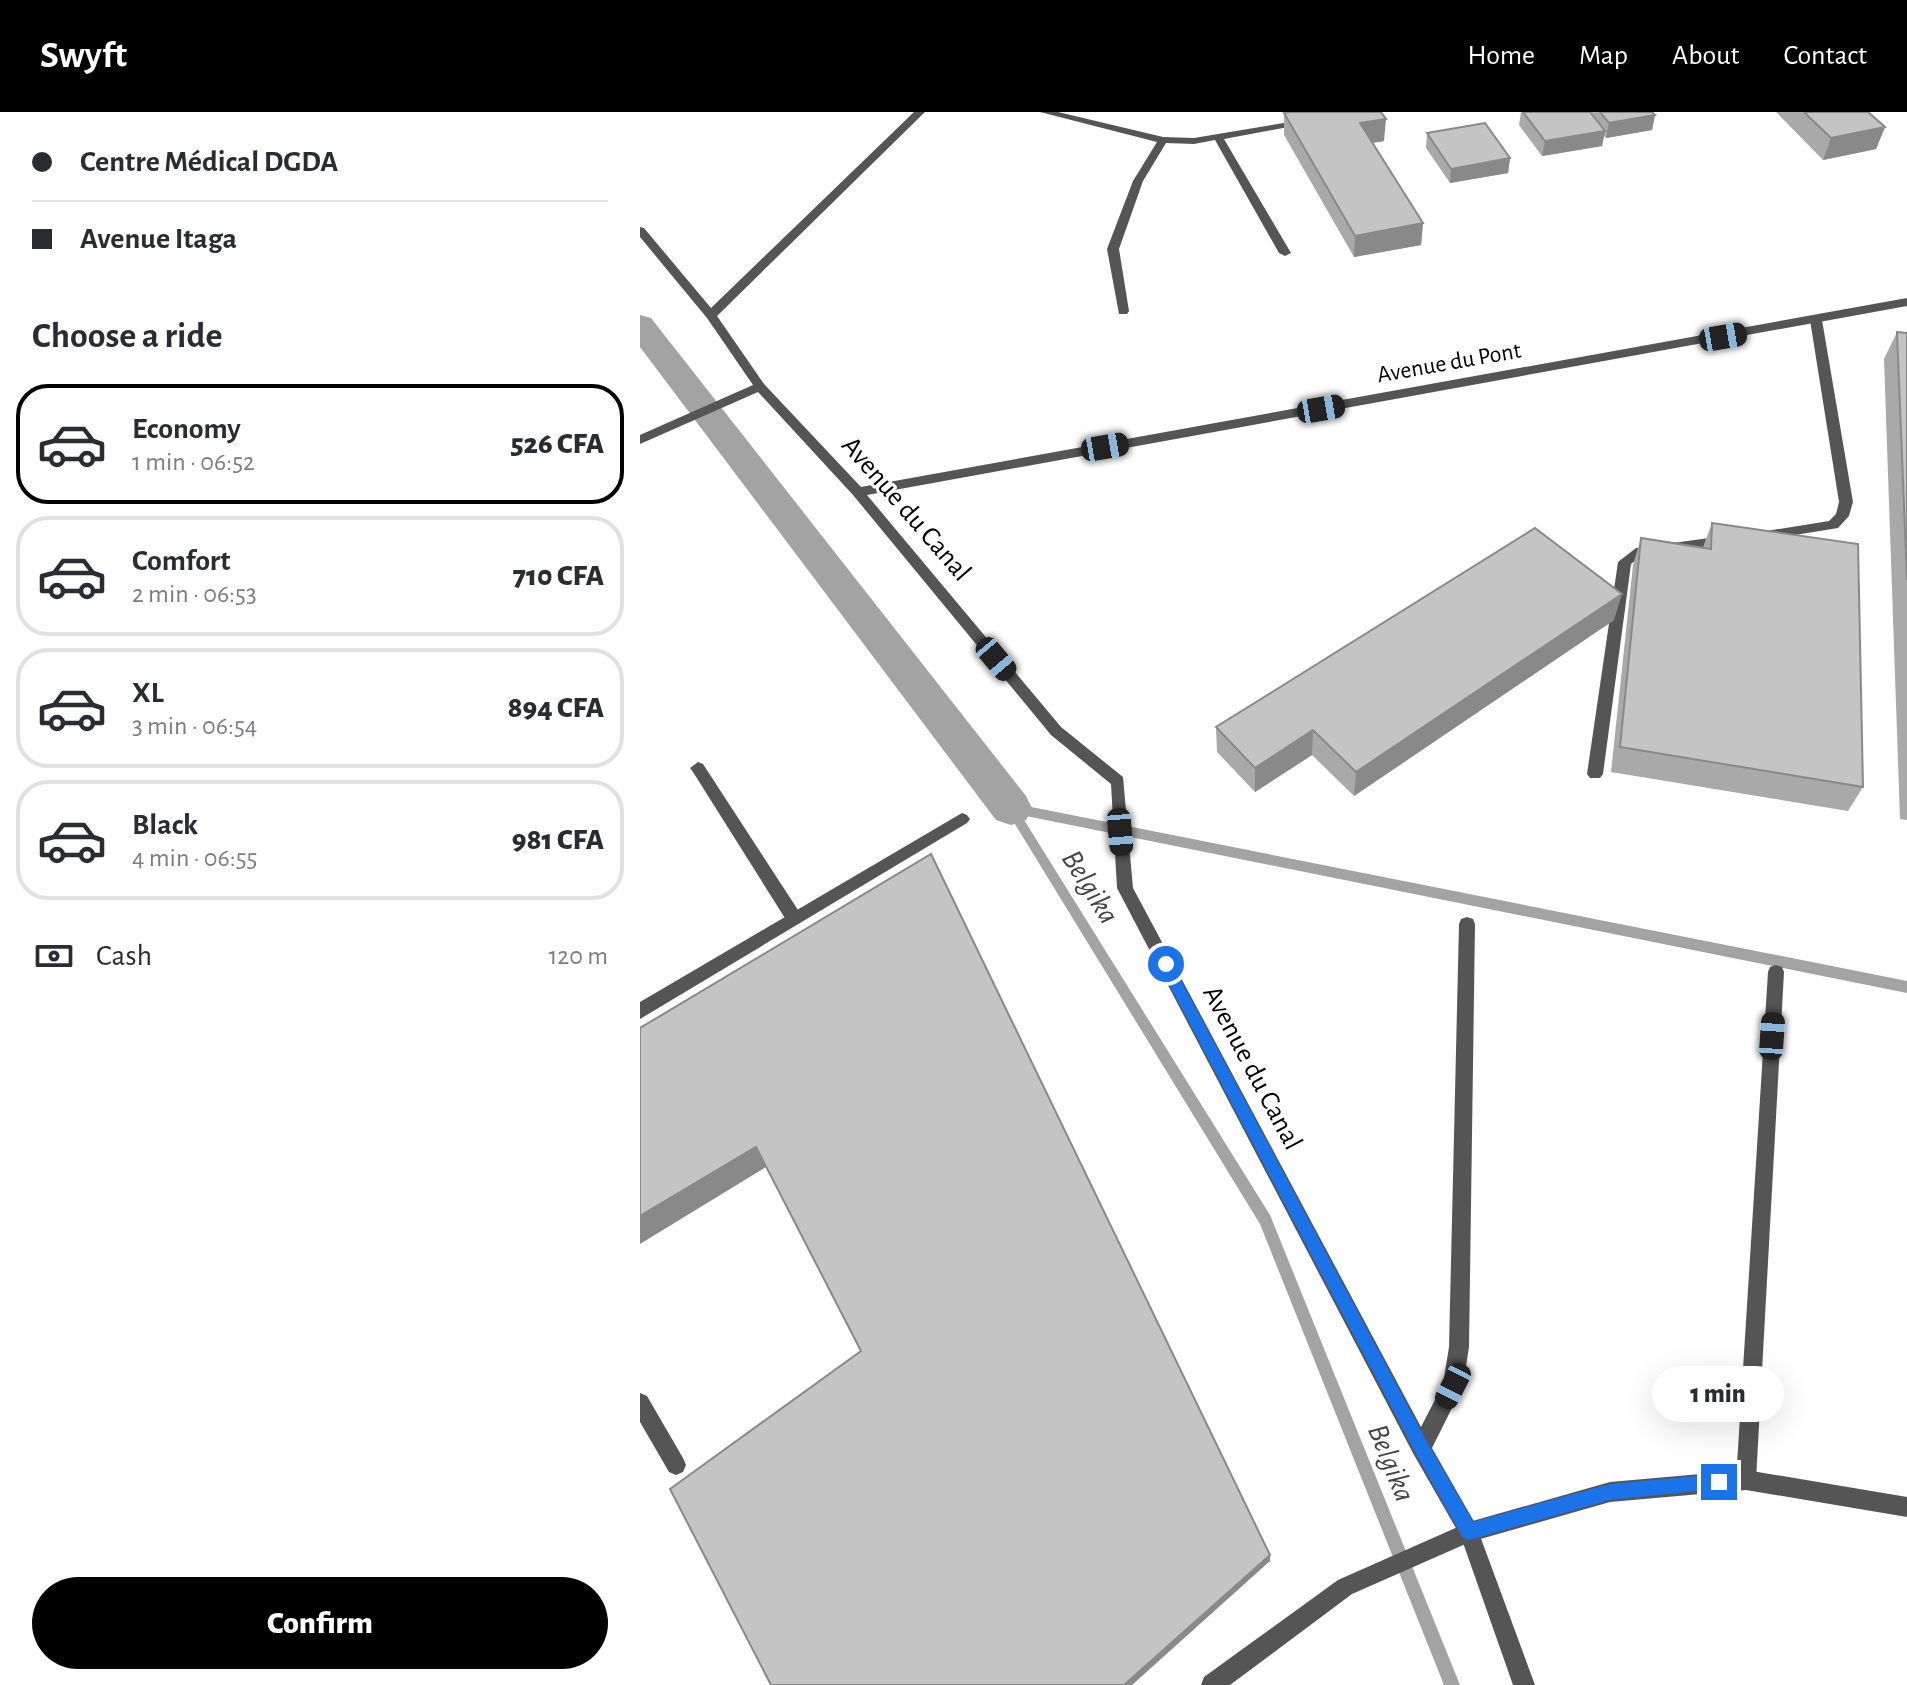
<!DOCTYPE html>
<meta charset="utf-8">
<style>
body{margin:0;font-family:"Alegreya Sans",sans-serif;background:#f7f7f7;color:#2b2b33;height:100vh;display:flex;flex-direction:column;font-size:30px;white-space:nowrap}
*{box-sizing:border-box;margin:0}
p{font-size:26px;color:#7c7c81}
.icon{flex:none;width:44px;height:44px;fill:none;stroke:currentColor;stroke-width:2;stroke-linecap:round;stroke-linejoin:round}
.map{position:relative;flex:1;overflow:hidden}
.side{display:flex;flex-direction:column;background:#fff;width:640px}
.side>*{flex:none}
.hud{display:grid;align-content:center;height:176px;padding:0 32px;background:#fff}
.end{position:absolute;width:36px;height:36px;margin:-18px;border:10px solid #1a73e8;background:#fff;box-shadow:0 0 0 4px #fff}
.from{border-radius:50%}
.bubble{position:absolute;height:56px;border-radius:28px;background:#fff;box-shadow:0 8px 32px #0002;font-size:26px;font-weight:800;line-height:56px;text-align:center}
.car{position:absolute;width:24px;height:48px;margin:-24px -12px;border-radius:10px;box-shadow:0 0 6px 2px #0007;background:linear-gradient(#222 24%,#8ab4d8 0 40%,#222 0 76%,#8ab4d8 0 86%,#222 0)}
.hud b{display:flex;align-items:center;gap:28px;height:76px;font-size:30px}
.hud b+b{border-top:2px solid #e1e1e2}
.hud i{width:20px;height:20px;background:#2b2b33}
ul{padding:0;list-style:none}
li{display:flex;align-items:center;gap:24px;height:120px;margin:0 16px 12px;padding:0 16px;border:4px solid #e1e1e2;border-radius:32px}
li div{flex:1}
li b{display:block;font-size:30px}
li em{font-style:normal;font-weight:800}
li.current{border-color:#000}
li>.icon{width:72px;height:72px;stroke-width:1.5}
h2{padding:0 32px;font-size:36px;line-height:96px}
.pay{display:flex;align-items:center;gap:20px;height:88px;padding:0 32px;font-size:30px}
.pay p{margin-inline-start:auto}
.cta{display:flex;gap:16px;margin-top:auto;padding:16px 32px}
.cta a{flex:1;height:92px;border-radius:48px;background:#000;color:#fff;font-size:32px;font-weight:800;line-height:92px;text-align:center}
header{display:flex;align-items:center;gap:48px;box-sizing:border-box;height:112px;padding:0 40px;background:#000;color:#fff}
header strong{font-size:38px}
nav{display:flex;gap:44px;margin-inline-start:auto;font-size:28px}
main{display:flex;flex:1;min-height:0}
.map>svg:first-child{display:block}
</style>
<header>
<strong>Swyft</strong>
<nav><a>Home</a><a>Map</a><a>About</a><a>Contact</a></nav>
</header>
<main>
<section class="side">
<div class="hud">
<b><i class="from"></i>Centre Médical DGDA</b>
<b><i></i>Avenue Itaga</b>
</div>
<h2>Choose a ride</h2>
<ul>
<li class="current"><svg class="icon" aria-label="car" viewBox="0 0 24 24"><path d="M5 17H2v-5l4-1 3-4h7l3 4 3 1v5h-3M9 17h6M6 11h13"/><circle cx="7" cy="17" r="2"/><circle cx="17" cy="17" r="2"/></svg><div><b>Economy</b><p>1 min · 06:52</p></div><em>526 CFA</em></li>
<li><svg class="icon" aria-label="car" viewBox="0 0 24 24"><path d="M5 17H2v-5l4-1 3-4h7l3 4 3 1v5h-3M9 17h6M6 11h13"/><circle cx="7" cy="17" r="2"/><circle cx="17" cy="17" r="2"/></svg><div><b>Comfort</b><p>2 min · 06:53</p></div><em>710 CFA</em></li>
<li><svg class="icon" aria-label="car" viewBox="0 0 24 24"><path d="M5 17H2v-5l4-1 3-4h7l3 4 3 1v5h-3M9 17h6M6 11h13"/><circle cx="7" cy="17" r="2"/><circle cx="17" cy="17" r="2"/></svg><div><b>XL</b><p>3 min · 06:54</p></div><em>894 CFA</em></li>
<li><svg class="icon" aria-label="car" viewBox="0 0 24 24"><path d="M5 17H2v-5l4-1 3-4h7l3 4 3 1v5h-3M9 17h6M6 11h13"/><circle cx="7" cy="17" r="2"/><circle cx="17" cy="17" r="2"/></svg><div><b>Black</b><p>4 min · 06:55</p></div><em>981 CFA</em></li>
</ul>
<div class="pay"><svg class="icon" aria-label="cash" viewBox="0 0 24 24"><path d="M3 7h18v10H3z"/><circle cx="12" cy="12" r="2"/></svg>Cash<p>120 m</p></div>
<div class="cta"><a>Confirm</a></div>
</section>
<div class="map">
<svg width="1267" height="1573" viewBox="0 0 1267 1573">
<rect width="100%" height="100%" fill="#fff"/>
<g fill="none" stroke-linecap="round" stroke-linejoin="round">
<path fill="#a3a3a3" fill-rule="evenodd" d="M 371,691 L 1267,869 L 1267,881 L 381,703 L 630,1103 L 820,1573 L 804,1573 L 620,1112 L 367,699 L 365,696 L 367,693 Z"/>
<path fill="#a3a3a3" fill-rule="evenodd" d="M 0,203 L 11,206 L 386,684 L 392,696 L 386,708 L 371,713 L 356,708 L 0,235 Z"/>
<path fill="#555" fill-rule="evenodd" d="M 1176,204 L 1182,208 L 1213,390 L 1209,404 L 1198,416 L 1119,429 L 1114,427 L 1114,421 L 1189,409 L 1196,402 L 1199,390 L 1170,208 Z
M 1084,424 L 1091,429 L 1089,432 L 1000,445 L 991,452 L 963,662 L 960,666 L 950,666 L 947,662 L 978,450 L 996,436 Z
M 58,650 L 63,652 L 160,801 L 162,806 L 160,811 L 154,813 L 148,811 L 53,660 L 50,656 Z
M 0,1281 L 7,1284 L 43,1346 L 46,1353 L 43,1360 L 36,1363 L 29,1360 L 0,1310 Z"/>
<path fill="#555" fill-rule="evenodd" d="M 274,0 L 285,0 L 77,204 L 124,272 L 221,375 L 1267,186 L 1267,194 L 227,383 L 421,615 L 483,665 L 493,776 L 781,1315 L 803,1272 L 809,1235 L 819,812 L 821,807 L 827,805 L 833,807 L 835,812 L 829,1235 L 823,1274 L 792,1336 L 836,1413 L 895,1573 L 873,1573 L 821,1425 L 774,1343 L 477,776 L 471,672 L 411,623 L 213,383 L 118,280 L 0,332 L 0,323 L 113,273 L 67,206 L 0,125 L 0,115 L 4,116 L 71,196 Z
M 400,0 L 418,0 L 523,25 L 554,26 L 668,7 L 668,11 L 664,12 L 584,27 L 651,141 L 645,144 L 639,141 L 575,28 L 554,32 L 526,31 L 503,69 L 479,137 L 489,199 L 487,202 L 479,202 L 467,137 L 493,69 L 517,30 Z
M 322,701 L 327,703 L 330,707 L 327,711 L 0,907 L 0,890 Z
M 1136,853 L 1142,855 L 1144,860 L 1116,1368 L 1113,1375 L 1106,1378 L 1099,1375 L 1096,1368 L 1128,860 L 1130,855 Z"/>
<path fill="#555" fill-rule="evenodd" d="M 1106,1358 L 1267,1385 L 1267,1405 L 1106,1378 L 970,1390 L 830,1430 L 712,1482 L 590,1573 L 561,1573 L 564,1565 L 698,1468 L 829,1410 L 970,1370 Z"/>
</g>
<path fill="#a9a9a9" d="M 881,0 L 1012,0 L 1015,3 L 1012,18 L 966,26 L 964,24 L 962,34 L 902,44 L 879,13 Z
M 1136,0 L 1228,0 L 1245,15 L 1236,37 L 1183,48 Z
M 644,1 L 744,29 L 732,31 L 783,111 L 781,133 L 714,145 L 644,23 Z
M 787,21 L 870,46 L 868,61 L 810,71 L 786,36 Z
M 1257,220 L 1267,221 L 1267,708 L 1260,707 L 1244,247 Z
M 1072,411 L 1223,675 L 1208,699 L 971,660 L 993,453 L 1001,426 L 1063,435 Z
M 974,508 L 714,684 L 672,643 L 615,680 L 577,640 L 576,615 Z"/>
<path fill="#898989" d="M 1015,3 L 1012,18 L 966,26 L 969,11 Z
M 746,7 L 744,29 L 719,33 L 720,11 Z
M 1245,15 L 1236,37 L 1183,48 L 1191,26 Z
M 965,19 L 962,34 L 902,44 L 905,29 Z
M 870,46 L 868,61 L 810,71 L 811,57 Z
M 783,111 L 781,133 L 714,145 L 715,124 Z
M 982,482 L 974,508 L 714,684 L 716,660 Z
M 673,618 L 672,643 L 615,680 L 615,656 Z
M 116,1035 L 131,1052 L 0,1132 L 0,1104 Z
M 630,1443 L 630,1449 L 492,1573 L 484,1573 Z"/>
<path fill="#c4c4c4" stroke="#898989" stroke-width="2" d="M 651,0 L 741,0 L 746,7 L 720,11 L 783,111 L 715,124 L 644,1 Z
M 883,0 L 950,0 L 965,19 L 905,29 Z
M 960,0 L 1012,0 L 1015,3 L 969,11 Z
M 1164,0 L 1228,0 L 1245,15 L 1191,26 Z
M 845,11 L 870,46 L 811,57 L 787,21 Z
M 1257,220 L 1267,221 L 1267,468 Z
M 1072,411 L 1218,432 L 1223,675 L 980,635 L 1001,426 L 1071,437 Z
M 895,416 L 982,482 L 716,660 L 673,618 L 615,656 L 576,615 Z
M 291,742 L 630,1443 L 484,1573 L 131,1573 L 30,1377 L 221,1239 L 116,1035 L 0,1104 L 0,916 Z"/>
<path fill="#1a73e8" d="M 526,847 L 530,848 L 787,1330 L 833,1410 L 970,1372 L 1079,1362 L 1085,1364 L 1087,1370 L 1085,1376 L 970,1388 L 829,1428 L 823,1426 L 776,1342 L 521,857 L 519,852 Z"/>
<g text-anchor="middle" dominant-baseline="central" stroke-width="6" stroke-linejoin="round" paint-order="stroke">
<g font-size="24" fill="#000" stroke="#fff">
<text transform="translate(809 251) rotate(-10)">Avenue du Pont</text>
</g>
<g font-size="28" fill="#000" stroke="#fff">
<text transform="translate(266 397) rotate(49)">Avenue du Canal</text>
<text transform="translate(612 956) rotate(62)">Avenue du Canal</text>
</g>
<g font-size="30" font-style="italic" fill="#444" stroke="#fff">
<text transform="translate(450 775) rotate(58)">Belgika</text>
<text transform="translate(751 1351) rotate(68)">Belgika</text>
</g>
</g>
</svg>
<i class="end from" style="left:526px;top:852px"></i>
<i class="end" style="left:1079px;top:1370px"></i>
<div class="bubble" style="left:1012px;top:1254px;width:132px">1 min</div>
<i class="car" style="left:1083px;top:225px;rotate:80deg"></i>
<i class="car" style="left:681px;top:297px;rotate:80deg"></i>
<i class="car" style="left:465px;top:335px;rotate:80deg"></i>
<i class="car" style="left:356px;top:547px;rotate:140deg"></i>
<i class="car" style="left:480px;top:720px;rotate:175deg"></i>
<i class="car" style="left:1132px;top:924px;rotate:4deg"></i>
<i class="car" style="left:813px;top:1274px;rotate:207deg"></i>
</div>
</main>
